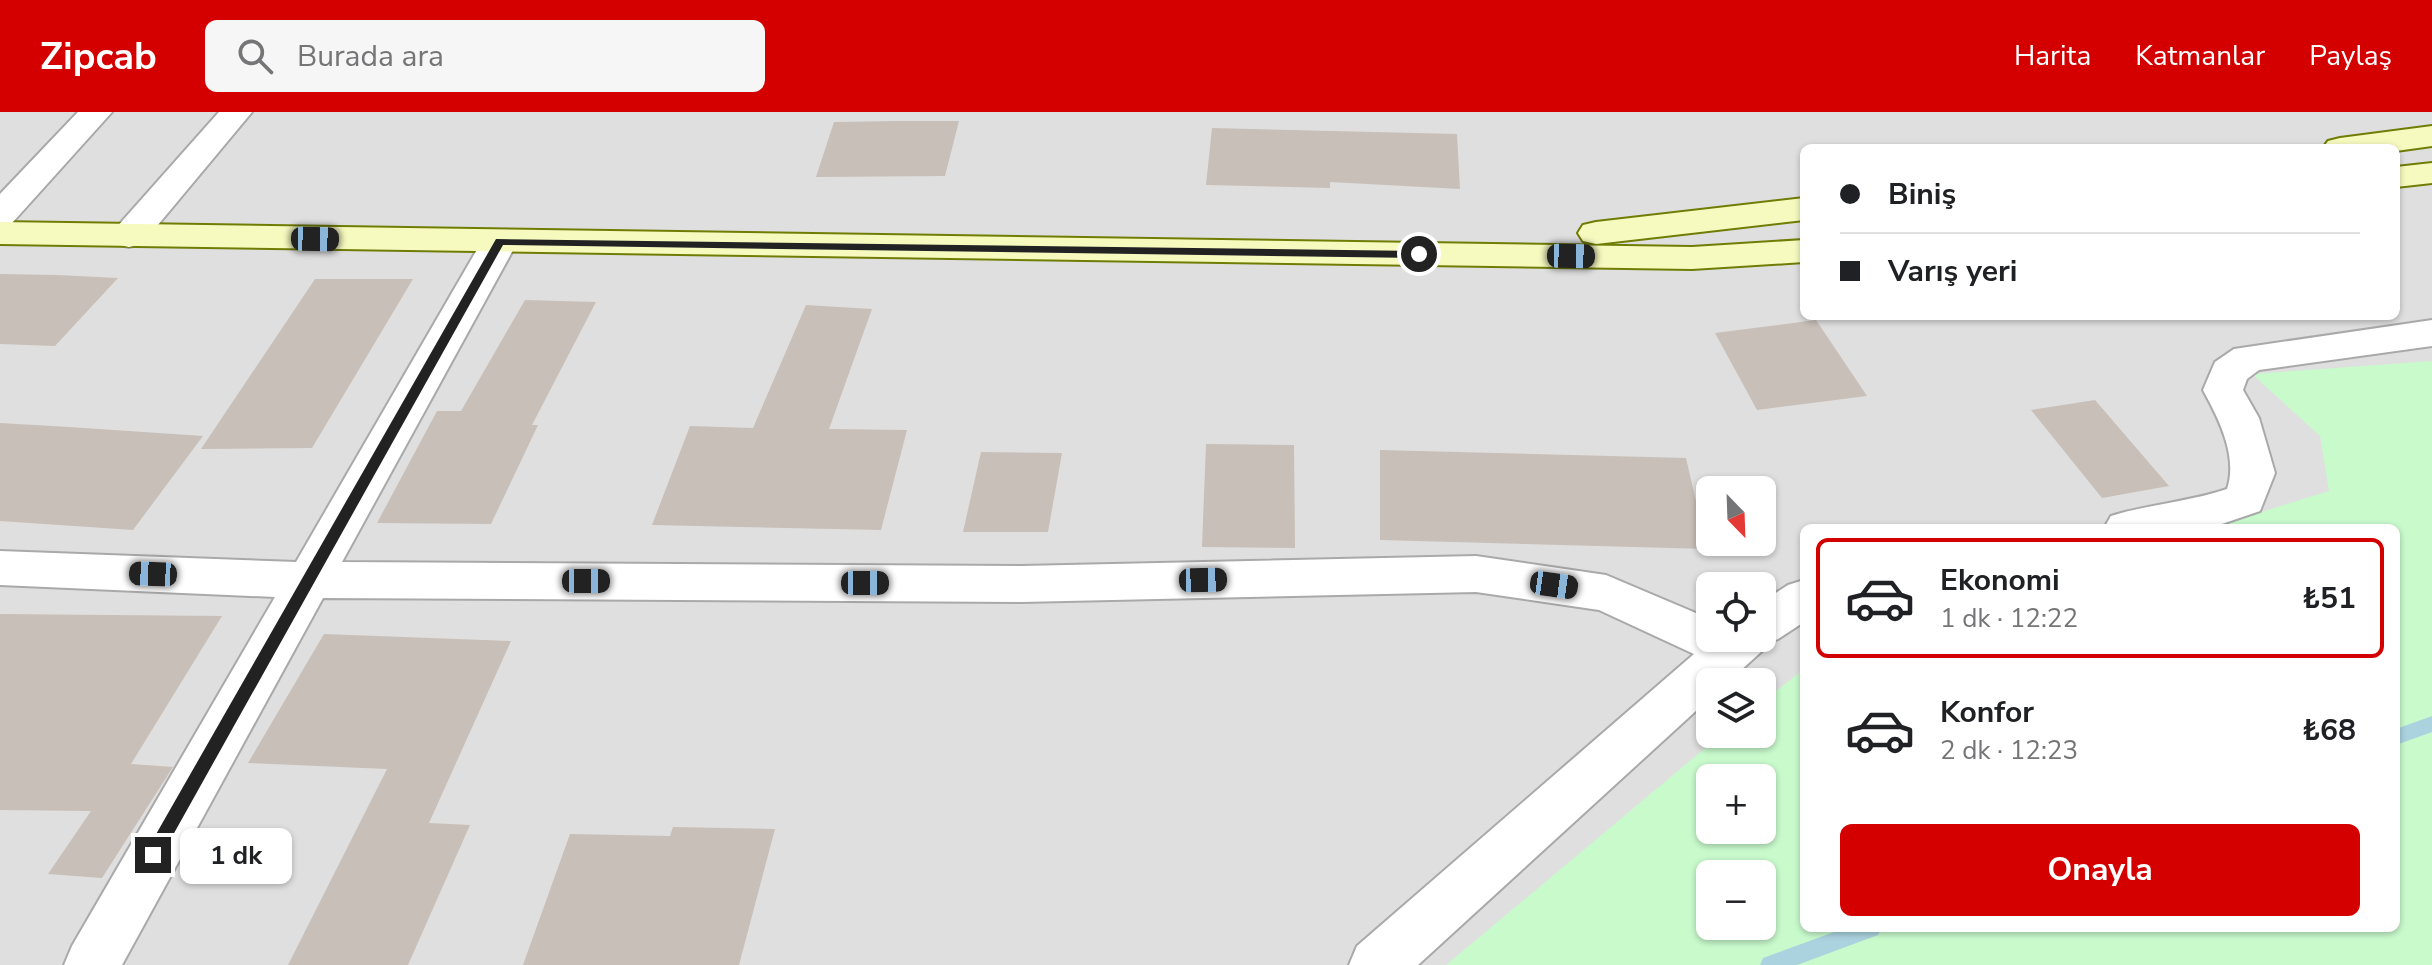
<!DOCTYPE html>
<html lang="tr">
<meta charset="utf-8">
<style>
body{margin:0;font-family:"Nunito Sans",sans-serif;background:#f6f6f6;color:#202124;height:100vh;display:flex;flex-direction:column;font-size:30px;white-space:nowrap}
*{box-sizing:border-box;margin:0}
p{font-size:26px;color:#757577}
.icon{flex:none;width:44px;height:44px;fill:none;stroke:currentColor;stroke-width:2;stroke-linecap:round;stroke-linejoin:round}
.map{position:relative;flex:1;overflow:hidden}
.details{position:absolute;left:1800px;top:412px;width:600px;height:408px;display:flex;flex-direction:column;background:#fff;border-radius:12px;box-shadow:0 2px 6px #0004}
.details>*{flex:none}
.hud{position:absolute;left:1800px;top:32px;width:600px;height:176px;border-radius:12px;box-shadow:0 2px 6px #0004;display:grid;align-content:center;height:176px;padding:0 40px;background:#fff}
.needle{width:52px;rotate:157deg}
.tools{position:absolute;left:1696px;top:364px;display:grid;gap:16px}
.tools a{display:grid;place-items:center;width:80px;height:80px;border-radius:12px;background:#fff;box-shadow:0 2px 6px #0004;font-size:40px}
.end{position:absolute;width:36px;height:36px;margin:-18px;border:10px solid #222;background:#fff;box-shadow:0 0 0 4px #fff}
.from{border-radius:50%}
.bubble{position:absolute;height:56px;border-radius:12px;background:#fff;box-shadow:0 2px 6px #0004;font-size:26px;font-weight:700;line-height:56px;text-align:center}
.car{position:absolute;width:24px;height:48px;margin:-24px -12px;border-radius:10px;box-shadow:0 0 6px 2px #0007;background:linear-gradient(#222 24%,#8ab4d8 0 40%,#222 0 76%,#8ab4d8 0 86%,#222 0)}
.hud b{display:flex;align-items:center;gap:28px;height:76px;font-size:30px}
.hud b+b{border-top:2px solid #e0e0e0}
.hud i{width:20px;height:20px;background:#202124}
ul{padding:14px 0 0;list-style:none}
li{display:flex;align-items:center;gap:24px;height:120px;margin:0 16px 12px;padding:0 24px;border:4px solid transparent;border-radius:12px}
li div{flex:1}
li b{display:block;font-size:30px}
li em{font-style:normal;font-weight:700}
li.on{border-color:#d40000}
li>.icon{width:72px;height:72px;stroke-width:1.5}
.action{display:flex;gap:16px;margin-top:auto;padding:16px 40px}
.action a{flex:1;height:92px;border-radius:12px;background:#d40000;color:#fff;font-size:32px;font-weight:700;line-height:92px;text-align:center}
header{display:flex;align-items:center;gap:48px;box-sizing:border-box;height:112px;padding:0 40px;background:#d40000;color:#fff}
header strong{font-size:38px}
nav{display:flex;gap:44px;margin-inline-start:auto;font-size:28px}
.search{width:560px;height:72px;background:#f6f6f6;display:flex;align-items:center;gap:20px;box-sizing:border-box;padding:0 28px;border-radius:12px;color:#757577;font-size:30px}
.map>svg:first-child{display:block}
</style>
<header>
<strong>Zipcab</strong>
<div class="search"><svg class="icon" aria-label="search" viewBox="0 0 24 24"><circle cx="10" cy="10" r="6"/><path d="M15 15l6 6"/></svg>Burada ara</div>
<nav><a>Harita</a><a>Katmanlar</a><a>Paylaş</a></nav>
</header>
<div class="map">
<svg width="2432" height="853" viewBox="0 0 2432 853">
<rect width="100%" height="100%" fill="#f2efe9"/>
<path fill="#e0dfdf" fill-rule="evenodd" d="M 0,0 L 2432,0 L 2432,853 L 0,853 ZM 1804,36 L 2396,36 L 2396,204 L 1804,204 ZM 1710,378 L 1762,378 L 1762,430 L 1710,430 ZM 1804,416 L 2396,416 L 2396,816 L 1804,816 ZM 1710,474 L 1762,474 L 1762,526 L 1710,526 ZM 1710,570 L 1762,570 L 1762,622 L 1710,622 ZM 1710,666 L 1762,666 L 1762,718 L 1710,718 ZM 1710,762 L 1762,762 L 1762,814 L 1710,814 Z"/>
<path fill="#c8facc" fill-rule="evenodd" d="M 2432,249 L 2432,853 L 1446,853 L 1722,622 L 1762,622 L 1762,590 L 1804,557 L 1804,816 L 2396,816 L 2396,416 L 2210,416 L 2329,379 L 2320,324 L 2252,262 ZM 1710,666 L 1762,666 L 1762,718 L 1710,718 ZM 1710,762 L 1762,762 L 1762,814 L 1710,814 Z"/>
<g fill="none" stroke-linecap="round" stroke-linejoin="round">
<path fill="#aad3df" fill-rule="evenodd" d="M 2432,604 L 2432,620 L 2396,633 L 2396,617 Z
M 1845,816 L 1881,816 L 1878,823 L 1797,853 L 1760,853 L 1763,846 Z"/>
</g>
<path fill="#c7bfb8" d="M 896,9 L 959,9 L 945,64 L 816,65 L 834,10 Z
M 1212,16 L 1457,22 L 1460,77 L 1330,70 L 1330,76 L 1206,73 Z
M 0,162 L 57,163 L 118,166 L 55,234 L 0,232 Z
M 315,167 L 413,167 L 312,336 L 201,337 Z
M 525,188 L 596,190 L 532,313 L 538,313 L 491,412 L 377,411 L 437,299 L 461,299 Z
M 806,193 L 872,197 L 829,317 L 907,318 L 881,418 L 652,413 L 690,314 L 753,316 Z
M 1816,208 L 1867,284 L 1757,298 L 1715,221 Z
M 2095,288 L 2169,374 L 2102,386 L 2031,298 Z
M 0,311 L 69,315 L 203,324 L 133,418 L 0,409 Z
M 1206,332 L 1294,333 L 1295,436 L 1202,435 Z
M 1380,338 L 1686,346 L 1707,437 L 1380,428 Z
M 981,340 L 1062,341 L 1048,420 L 963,420 Z
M 0,502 L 222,504 L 131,652 L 173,655 L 102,766 L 48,762 L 91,699 L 0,698 Z
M 324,522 L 511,529 L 429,711 L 470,713 L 408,853 L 288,853 L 387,657 L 248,651 Z
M 673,715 L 775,717 L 739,853 L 523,853 L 570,722 L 670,724 Z"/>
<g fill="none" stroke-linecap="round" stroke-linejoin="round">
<g stroke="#a9a9a9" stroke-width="4">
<path id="street" d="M 78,0 L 112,0 L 12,111 L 0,114 L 0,82 Z
M 219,0 L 252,0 L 142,132 L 129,135 L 116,132 L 111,124 L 116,116 Z
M 500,118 L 513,121 L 518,129 L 342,450 L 1021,454 L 1476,444 L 1606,463 L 1710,507 L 1710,526 L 1762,526 L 1762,490 L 1788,473 L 1804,468 L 1804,510 L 1778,527 L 1766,532 L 1762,539 L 1728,570 L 1710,570 L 1710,586 L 1418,853 L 1349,853 L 1357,834 L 1694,542 L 1599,498 L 1476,480 L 1021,490 L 323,486 L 122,853 L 64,853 L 72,834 L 275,485 L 0,473 L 0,439 L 296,450 L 482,129 L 487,121 Z
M 2432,208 L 2432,234 L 2259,258 L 2247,267 L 2243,278 L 2259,306 L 2275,361 L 2260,399 L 2210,416 L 2104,416 L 2111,404 C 2149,392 2189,390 2227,377 C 2238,345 2219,307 2203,278 L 2215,250 L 2234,237 Z"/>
</g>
<g stroke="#707d05" stroke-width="4">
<path id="secondary" d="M 2432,14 L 2432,34 L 2396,39 L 2396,36 L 2323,36 L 2328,29 L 2340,26 Z
M 2432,51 L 2432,71 L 2396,75 L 2396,55 Z
M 1804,86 L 1804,108 L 1596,132 L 1583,129 L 1578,121 L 1583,113 L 1596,110 Z
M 0,110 L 1692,135 L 1804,128 L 1804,150 L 1692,157 L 0,132 Z"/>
</g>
<use href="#street" fill="#fff" fill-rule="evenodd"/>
<use href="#secondary" fill="#f7fabf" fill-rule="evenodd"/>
</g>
<path fill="#222" d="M 496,127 L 1419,139 L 1424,142 L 1419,146 L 503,133 L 159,748 L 147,748 L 147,738 Z"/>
</svg>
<div class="tools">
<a><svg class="needle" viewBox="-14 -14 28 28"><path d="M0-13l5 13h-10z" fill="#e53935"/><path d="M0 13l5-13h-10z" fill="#757577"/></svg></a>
<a><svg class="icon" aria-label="locate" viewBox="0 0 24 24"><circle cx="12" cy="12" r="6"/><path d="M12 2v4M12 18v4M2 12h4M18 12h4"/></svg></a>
<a><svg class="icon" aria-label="layers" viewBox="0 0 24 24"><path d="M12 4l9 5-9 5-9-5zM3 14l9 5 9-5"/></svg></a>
<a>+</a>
<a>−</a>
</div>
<i class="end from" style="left:1419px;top:142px"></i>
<i class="end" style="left:153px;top:743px"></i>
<div class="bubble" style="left:180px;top:716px;width:112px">1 dk</div>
<i class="car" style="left:315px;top:127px;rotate:91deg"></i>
<i class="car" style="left:1571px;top:144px;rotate:91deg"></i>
<i class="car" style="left:153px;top:462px;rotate:272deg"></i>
<i class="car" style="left:1203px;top:468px;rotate:89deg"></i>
<i class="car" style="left:586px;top:469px;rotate:90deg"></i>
<i class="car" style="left:865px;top:471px;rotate:90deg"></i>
<i class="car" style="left:1554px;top:473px;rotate:98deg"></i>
<div class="hud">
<b><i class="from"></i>Biniş</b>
<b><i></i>Varış yeri</b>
</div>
<section class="details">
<ul>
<li class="on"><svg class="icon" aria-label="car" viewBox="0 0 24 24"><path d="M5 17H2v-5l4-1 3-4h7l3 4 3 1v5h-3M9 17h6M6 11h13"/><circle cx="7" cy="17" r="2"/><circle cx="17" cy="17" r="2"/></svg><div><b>Ekonomi</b><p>1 dk · 12:22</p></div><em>₺51</em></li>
<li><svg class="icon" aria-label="car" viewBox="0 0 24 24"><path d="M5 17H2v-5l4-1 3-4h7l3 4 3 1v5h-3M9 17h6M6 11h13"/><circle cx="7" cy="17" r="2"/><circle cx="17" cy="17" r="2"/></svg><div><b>Konfor</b><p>2 dk · 12:23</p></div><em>₺68</em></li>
</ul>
<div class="action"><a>Onayla</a></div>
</section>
</div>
